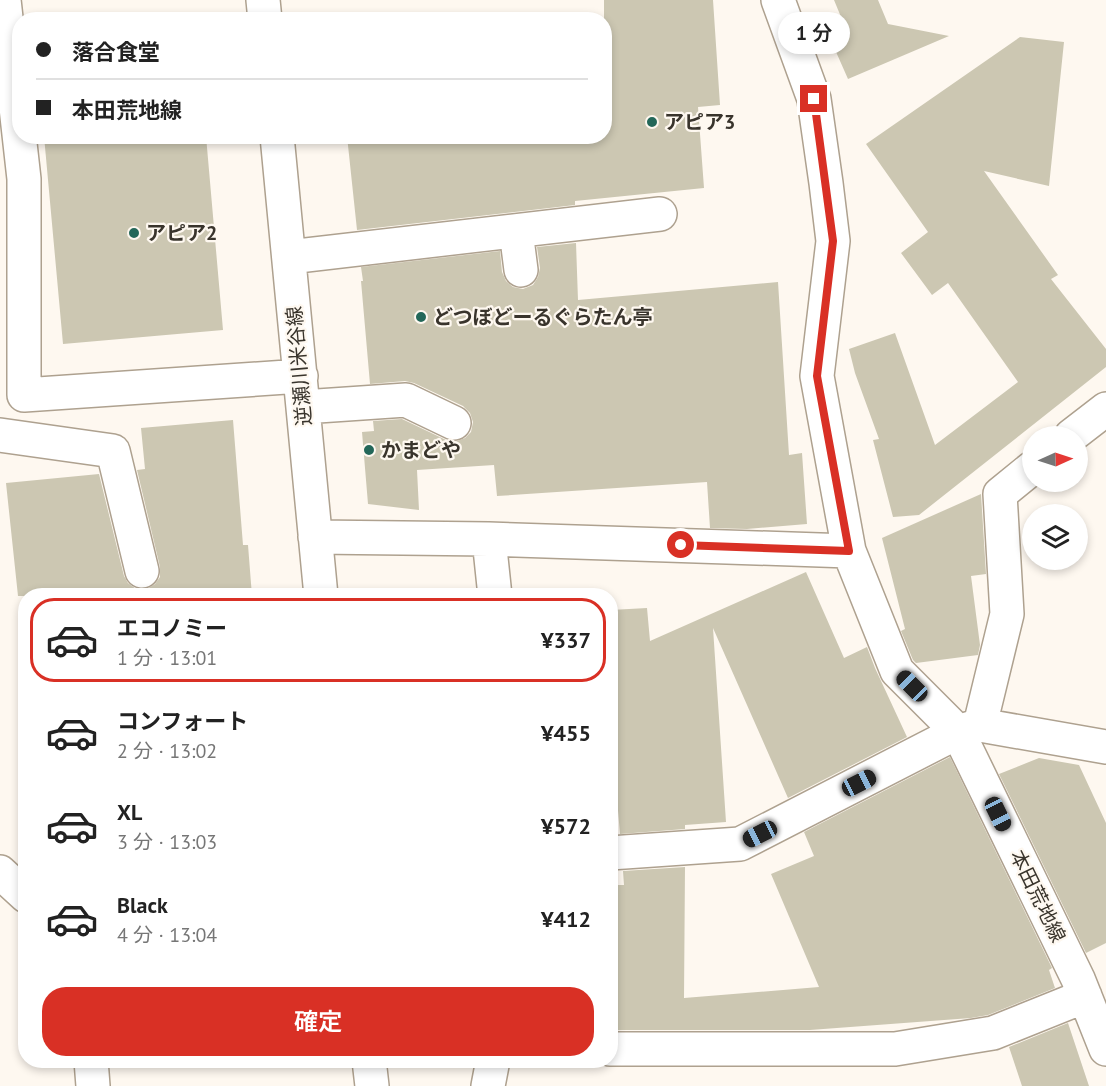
<!DOCTYPE html>
<html lang="ja">
<meta charset="utf-8">
<style>
body{margin:0;font-family:"PT Sans","Noto Sans JP",sans-serif;background:#f6f6f6;color:#222;height:100vh;display:flex;flex-direction:column;font-size:22px;white-space:nowrap}
*{box-sizing:border-box;margin:0}
p{font-size:20px;color:#767676}
.icon{flex:none;width:33px;height:33px;fill:none;stroke:currentColor;stroke-width:2;stroke-linecap:round;stroke-linejoin:round}
.map{position:relative;flex:1;overflow:hidden}
.drawer{position:absolute;left:18px;top:588px;width:600px;height:480px;display:flex;flex-direction:column;background:#fff;border-radius:24px;box-shadow:0 3px 9px #0003}
.drawer>*{flex:none}
.top-card{position:absolute;left:12px;top:12px;width:600px;height:132px;border-radius:24px;box-shadow:0 3px 9px #0003;display:grid;align-content:center;height:132px;padding:0 24px;background:#fff}
.needle{width:39px;rotate:87deg}
.controls{position:absolute;left:1022px;top:426px;display:grid;gap:12px}
.controls a{display:grid;place-items:center;width:66px;height:66px;border-radius:50%;background:#fff;box-shadow:0 3px 9px #0003;font-size:30px}
.end{position:absolute;width:27px;height:27px;margin:-14px;border:8px solid #d93025;background:#fff;box-shadow:0 0 0 3px #fff}
.from{border-radius:50%}
.bubble{position:absolute;height:42px;border-radius:21px;background:#fff;box-shadow:0 3px 9px #0003;font-size:20px;font-weight:600;line-height:42px;text-align:center}
.car{position:absolute;width:18px;height:36px;margin:-18px -9px;border-radius:8px;box-shadow:0 0 4px 2px #0007;background:linear-gradient(#222 24%,#8ab4d8 0 40%,#222 0 76%,#8ab4d8 0 86%,#222 0)}
.top-card b{display:flex;align-items:center;gap:21px;height:57px;font-size:22px}
.top-card b+b{border-top:2px solid #e0e0e0}
.top-card i{width:15px;height:15px;background:#222}
ul{padding:10px 0 0;list-style:none}
li{display:flex;align-items:center;gap:18px;height:84px;margin:0 12px 9px;padding:0 12px;border:3px solid transparent;border-radius:24px}
li div{flex:1}
li b{display:block;font-size:22px}
li em{font-style:normal;font-weight:600}
li.on{border-color:#d93025}
li>.icon{width:54px;height:54px;stroke-width:1.5}
.cta{display:flex;gap:12px;margin-top:auto;padding:12px 24px}
.cta a{flex:1;height:69px;border-radius:24px;background:#d93025;color:#fff;font-size:24px;font-weight:600;line-height:69px;text-align:center}
.map>svg:first-child{display:block}
</style>
<div class="map">
<svg width="1106" height="1086" viewBox="0 0 1106 1086">
<rect width="100%" height="100%" fill="#fef8f0"/>
<path fill="#ccc7b2" d="M 604,0 L 713,0 L 720,105 L 698,107 L 704,188 L 575,201 L 575,205 L 357,230 L 347,136 L 604,136 Z
M 834,0 L 878,0 L 888,24 L 949,36 L 848,79 L 829,36 L 846,29 Z
M 1020,37 L 1064,42 L 1049,186 L 984,171 L 1058,275 L 1051,279 L 1106,349 L 1106,367 L 919,515 L 893,517 L 873,440 L 879,439 L 855,373 L 849,349 L 895,333 L 935,445 L 1018,382 L 948,283 L 932,295 L 901,253 L 928,232 L 866,144 Z
M 44,136 L 206,136 L 223,330 L 63,344 Z
M 576,243 L 578,300 L 778,282 L 789,455 L 802,453 L 807,524 L 747,529 L 710,528 L 707,482 L 497,496 L 494,465 L 417,470 L 419,510 L 368,504 L 362,432 L 374,431 L 373,421 L 402,419 L 446,440 L 455,442 L 465,438 L 471,432 L 473,422 L 470,413 L 463,406 L 414,383 L 405,381 L 370,384 L 361,281 L 363,281 L 361,267 L 500,251 L 502,272 L 506,281 L 513,287 L 523,289 L 533,285 L 538,277 L 540,268 L 537,247 Z
M 233,420 L 243,545 L 248,545 L 252,596 L 18,596 L 6,483 L 99,474 L 124,576 L 128,583 L 136,589 L 147,589 L 155,584 L 160,577 L 160,567 L 137,470 L 145,469 L 141,428 Z
M 981,494 L 986,574 L 971,576 L 980,645 L 978,655 L 916,663 L 913,660 L 901,631 L 905,629 L 882,538 Z
M 806,572 L 844,658 L 867,647 L 875,668 L 907,737 L 788,798 L 713,628 L 726,822 L 685,825 L 685,829 L 620,834 L 610,716 L 616,715 L 611,610 L 647,608 L 650,641 Z
M 950,757 L 1052,968 L 1049,970 L 1055,988 L 988,1015 L 971,1018 L 810,1030 L 610,1030 L 610,885 L 624,885 L 623,871 L 685,867 L 684,998 L 819,987 L 771,874 L 814,856 L 804,832 Z
M 1039,758 L 1079,765 L 1106,823 L 1106,943 L 1086,953 L 999,774 Z
M 1068,1023 L 1089,1086 L 1022,1086 L 1009,1047 Z"/>
<g fill="none" stroke-linecap="round" stroke-linejoin="round">
<g stroke="#aea18f" stroke-width="36">
<path id="minor" d="M 4,0 L 24,179 L 24,395 L 301,376
M 263,0 L 265,20
M 778,0 L 814,99 L 826,183 L 833,241 L 817,376 L 849,551 L 897,671 L 958,732 L 1078,979 L 1106,1049
M 277,136 L 321,596
M 516,231 L 521,270
M 289,257 L 660,214
M 303,407 L 406,400 L 454,423
M 0,435 L 113,451 L 142,571
M 1071,436 L 1106,409
M 315,537 L 489,539 L 849,551
M 489,539 L 495,596
M 980,725 L 1007,614 L 1000,494 L 1032,468
M 610,853 L 740,844 L 958,732 L 980,725 L 1106,747
M 0,872 L 26,896
M 610,1049 L 895,1049 L 993,1033 L 1085,996
M 91,1060 L 93,1086
M 369,1060 L 372,1086
M 488,1086 L 493,1060"/>
</g>
<use href="#minor" stroke="#fff" stroke-width="33"/>
</g>
<g fill="none" stroke-linecap="round" stroke-linejoin="round">
<path stroke="#d93025" stroke-width="8" d="M 681,545 L 849,551 L 817,376 L 833,241 L 814,99"/>
</g>
<g fill="#236759" stroke="#fef8f0" stroke-width="2">
<circle cx="652" cy="122" r="6"/>
<circle cx="134" cy="233" r="6"/>
<circle cx="421" cy="317" r="6"/>
<circle cx="369" cy="450" r="6"/>
</g>
<g text-anchor="middle" dominant-baseline="central" stroke-width="4.5" stroke-linejoin="round" paint-order="stroke">
<g font-size="20" font-weight="bold" fill="#39342c" stroke="#fef8f0" text-anchor="start">
<text x="664" y="122">アピア3</text>
<text x="146" y="233">アピア2</text>
<text x="433" y="317">どつぼどーるぐらたん亭</text>
<text x="381" y="450">かまどや</text>
</g>
<g font-size="20" fill="#39342c" stroke="#fef8f0">
<text transform="translate(299 366) rotate(-95)">逆瀬川米谷線</text>
<text transform="translate(1038 896) rotate(64)">本田荒地線</text>
</g>
</g>
</svg>
<div class="controls">
<a><svg class="needle" viewBox="-14 -14 28 28"><path d="M0-13l5 13h-10z" fill="#e53935"/><path d="M0 13l5-13h-10z" fill="#767676"/></svg></a>
<a><svg class="icon" aria-label="layers" viewBox="0 0 24 24"><path d="M12 4l9 5-9 5-9-5zM3 14l9 5 9-5"/></svg></a>
</div>
<i class="end from" style="left:681px;top:545px"></i>
<i class="end" style="left:814px;top:99px"></i>
<div class="bubble" style="left:778px;top:12px;width:72px">1 分</div>
<i class="car" style="left:912px;top:686px;rotate:315deg"></i>
<i class="car" style="left:859px;top:783px;rotate:63deg"></i>
<i class="car" style="left:998px;top:814px;rotate:154deg"></i>
<i class="car" style="left:760px;top:834px;rotate:243deg"></i>
<div class="top-card">
<b><i class="from"></i>落合食堂</b>
<b><i></i>本田荒地線</b>
</div>
<section class="drawer">
<ul>
<li class="on"><svg class="icon" aria-label="car" viewBox="0 0 24 24"><path d="M5 17H2v-5l4-1 3-4h7l3 4 3 1v5h-3M9 17h6M6 11h13"/><circle cx="7" cy="17" r="2"/><circle cx="17" cy="17" r="2"/></svg><div><b>エコノミー</b><p>1 分 · 13:01</p></div><em>¥337</em></li>
<li><svg class="icon" aria-label="car" viewBox="0 0 24 24"><path d="M5 17H2v-5l4-1 3-4h7l3 4 3 1v5h-3M9 17h6M6 11h13"/><circle cx="7" cy="17" r="2"/><circle cx="17" cy="17" r="2"/></svg><div><b>コンフォート</b><p>2 分 · 13:02</p></div><em>¥455</em></li>
<li><svg class="icon" aria-label="car" viewBox="0 0 24 24"><path d="M5 17H2v-5l4-1 3-4h7l3 4 3 1v5h-3M9 17h6M6 11h13"/><circle cx="7" cy="17" r="2"/><circle cx="17" cy="17" r="2"/></svg><div><b>XL</b><p>3 分 · 13:03</p></div><em>¥572</em></li>
<li><svg class="icon" aria-label="car" viewBox="0 0 24 24"><path d="M5 17H2v-5l4-1 3-4h7l3 4 3 1v5h-3M9 17h6M6 11h13"/><circle cx="7" cy="17" r="2"/><circle cx="17" cy="17" r="2"/></svg><div><b>Black</b><p>4 分 · 13:04</p></div><em>¥412</em></li>
</ul>
<div class="cta"><a>確定</a></div>
</section>
</div>
